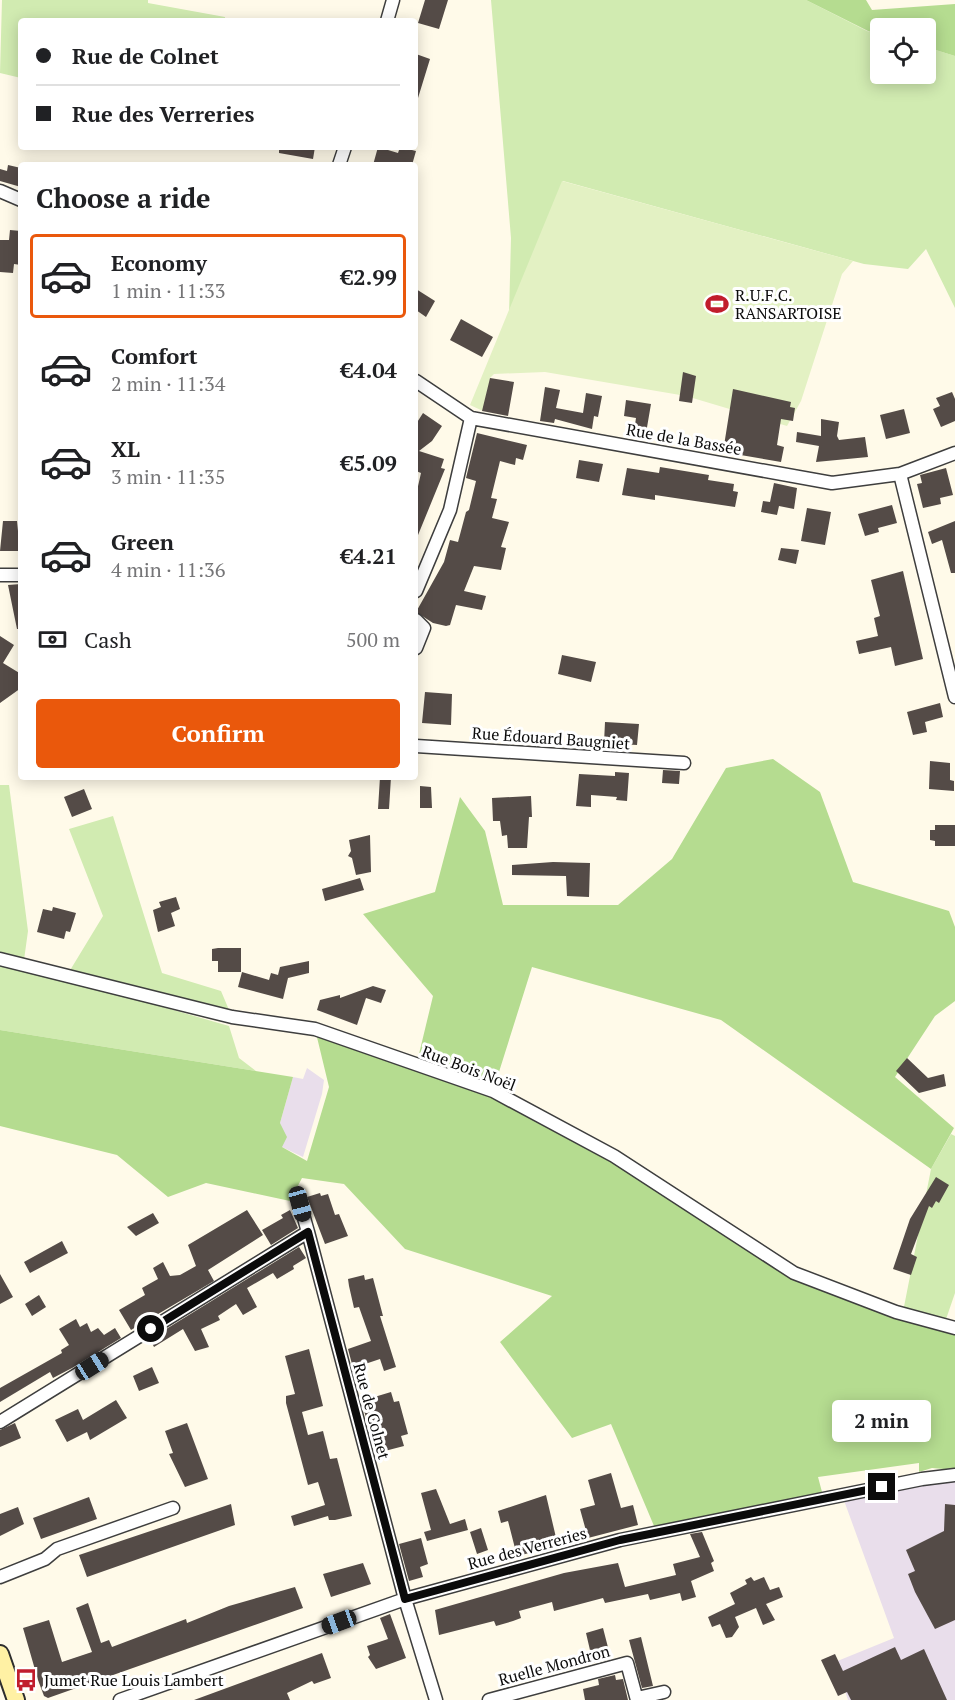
<!DOCTYPE html>
<meta charset="utf-8">
<style>
body{margin:0;font-family:"PT Serif",serif;background:#f2f2f2;color:#202124;height:100vh;display:flex;flex-direction:column;font-size:22px;white-space:nowrap}
*{box-sizing:border-box;margin:0}
p{font-size:20px;color:#757577}
.icon{flex:none;width:33px;height:33px;fill:none;stroke:currentColor;stroke-width:2;stroke-linecap:round;stroke-linejoin:round}
.map{position:relative;flex:1;overflow:hidden}
.drawer{position:absolute;left:18px;top:162px;width:400px;height:618px;display:flex;flex-direction:column;background:#fff;border-radius:6px;box-shadow:0 3px 15px #0003}
.drawer>*{flex:none}
.top-card{position:absolute;left:18px;top:18px;width:400px;height:132px;border-radius:6px;box-shadow:0 3px 15px #0003;display:grid;align-content:center;height:132px;padding:0 18px;background:#fff}
.buttons{position:absolute;left:870px;top:18px;display:grid;gap:12px}
.buttons a{display:grid;place-items:center;width:66px;height:66px;border-radius:6px;background:#fff;box-shadow:0 3px 15px #0003;font-size:30px}
.end{position:absolute;width:27px;height:27px;margin:-14px;border:8px solid #0b0b0b;background:#fff;box-shadow:0 0 0 3px #fff}
.from{border-radius:50%}
.bubble{position:absolute;height:42px;border-radius:6px;background:#fff;box-shadow:0 3px 15px #0003;font-size:20px;font-weight:800;line-height:42px;text-align:center}
.car{position:absolute;width:18px;height:36px;margin:-18px -9px;border-radius:8px;box-shadow:0 0 4px 2px #0007;background:linear-gradient(#222 24%,#8ab4d8 0 40%,#222 0 76%,#8ab4d8 0 86%,#222 0)}
.top-card b{display:flex;align-items:center;gap:21px;height:57px;font-size:22px}
.top-card b+b{border-top:2px solid #e0e0e0}
.top-card i{width:15px;height:15px;background:#202124}
ul{padding:0;list-style:none}
li{display:flex;align-items:center;gap:18px;height:84px;margin:0 12px 9px;padding:0 6px;border:3px solid transparent;border-radius:6px}
li div{flex:1}
li b{display:block;font-size:22px}
li em{font-style:normal;font-weight:800}
li.current{border-color:#ea580c}
li>.icon{width:54px;height:54px;stroke-width:1.5}
h2{padding:0 18px;font-size:27px;line-height:72px}
.pay{display:flex;align-items:center;gap:15px;height:66px;padding:0 18px;font-size:22px}
.pay p{margin-inline-start:auto}
.action{display:flex;gap:12px;margin-top:auto;padding:12px 18px}
.action a{flex:1;height:69px;border-radius:6px;background:#ea580c;color:#fff;font-size:24px;font-weight:800;line-height:69px;text-align:center}
.map>svg:first-child{display:block}
</style>
<div class="map">
<svg width="955" height="1700" viewBox="0 0 955 1700">
<rect width="100%" height="100%" fill="#fffae9"/>
<path fill="#e9deeb" d="M 307,1068 L 324,1080 L 322,1094 L 303,1157 L 282,1147 L 280,1123 L 293,1077 L 303,1079 Z
M 955,1475 L 955,1700 L 848,1700 L 835,1662 L 894,1638 L 842,1495 Z"/>
<path fill="#d1ebb1" d="M 2,0 L 148,0 L 148,3 L 225,17 L 225,21 L 21,21 L 21,78 L 0,73 Z
M 491,0 L 806,0 L 867,31 L 880,35 L 880,74 L 926,74 L 926,47 L 955,56 L 955,308 L 926,249 L 908,269 L 864,264 L 563,181 L 509,316 L 511,238 Z
M 0,785 L 9,785 L 28,931 L 24,960 L 0,952 Z
M 113,816 L 162,973 L 221,991 L 232,1017 L 69,972 L 103,916 L 69,829 Z
M 0,960 L 229,1026 L 239,1058 L 256,1071 L 0,1030 Z
M 951,1134 L 955,1136 L 955,1293 L 944,1325 L 902,1317 L 931,1169 Z"/>
<path fill="#b5dc90" d="M 806,0 L 866,0 L 872,10 L 955,4 L 955,56 L 926,47 L 926,28 L 880,28 L 880,35 L 868,31 Z
M 773,759 L 820,792 L 853,882 L 949,911 L 955,927 L 955,1001 L 935,1016 L 895,1077 L 954,1128 L 931,1169 L 721,1020 L 532,967 L 493,1091 L 621,1161 L 794,1273 L 955,1328 L 955,1470 L 932,1468 L 919,1472 L 919,1463 L 818,1477 L 822,1492 L 657,1533 L 611,1424 L 572,1438 L 500,1342 L 552,1296 L 405,1249 L 344,1184 L 302,1178 L 290,1201 L 206,1183 L 168,1197 L 117,1155 L 0,1126 L 0,1030 L 293,1077 L 280,1123 L 287,1137 L 282,1147 L 307,1161 L 329,1087 L 315,1029 L 487,1088 L 419,1054 L 433,996 L 363,914 L 435,892 L 460,797 L 485,831 L 503,905 L 618,905 L 672,859 L 726,768 Z"/>
<path fill="#e3f1c3" d="M 562,181 L 853,261 L 842,274 L 801,401 L 787,426 L 686,396 L 545,372 L 494,374 L 490,378 L 483,411 L 470,405 Z"/>
<path fill="#544b47" d="M 425,0 L 448,0 L 439,29 L 418,23 Z
M 416,54 L 430,59 L 418,98 L 416,98 Z
M 279,147 L 315,147 L 313,159 L 279,153 Z
M 378,147 L 398,153 L 400,147 L 416,151 L 412,165 L 373,165 Z
M 8,165 L 21,168 L 21,187 L 0,181 L 0,169 L 7,171 Z
M 10,230 L 21,231 L 21,265 L 14,264 L 13,273 L 0,272 L 0,240 L 9,240 Z
M 416,289 L 435,301 L 426,317 L 416,310 Z
M 461,319 L 493,337 L 482,357 L 450,340 Z
M 683,372 L 696,376 L 692,403 L 679,401 Z
M 490,378 L 514,382 L 508,416 L 482,411 Z
M 545,387 L 560,390 L 556,408 L 583,413 L 586,393 L 602,396 L 598,417 L 594,416 L 592,429 L 555,419 L 554,423 L 540,421 Z
M 733,389 L 791,402 L 790,407 L 795,408 L 793,421 L 781,419 L 777,445 L 784,447 L 781,462 L 723,452 Z
M 952,392 L 955,399 L 955,421 L 941,427 L 933,409 L 940,406 L 936,398 Z
M 626,400 L 651,404 L 645,439 L 633,437 L 636,418 L 624,416 Z
M 904,409 L 910,433 L 886,439 L 880,415 Z
M 423,413 L 442,426 L 432,441 L 419,451 L 444,459 L 441,468 L 445,469 L 416,540 L 416,495 L 421,473 L 416,471 L 416,424 Z
M 821,419 L 839,422 L 837,436 L 839,440 L 865,437 L 868,457 L 816,462 L 819,446 L 796,442 L 797,432 L 821,436 Z
M 477,433 L 527,445 L 523,460 L 516,458 L 515,465 L 500,461 L 491,498 L 497,499 L 492,518 L 509,522 L 501,547 L 506,548 L 501,570 L 474,566 L 464,591 L 486,596 L 482,610 L 456,605 L 450,625 L 446,626 L 433,623 L 416,612 L 444,562 L 450,540 L 458,542 L 466,512 L 469,510 L 476,481 L 466,478 Z
M 579,460 L 603,464 L 599,482 L 576,478 Z
M 660,467 L 709,475 L 708,480 L 734,484 L 733,491 L 738,492 L 735,507 L 655,495 L 655,500 L 622,495 L 627,468 L 659,473 Z
M 946,468 L 953,495 L 940,498 L 941,504 L 923,508 L 917,484 L 922,483 L 920,475 Z
M 774,483 L 797,488 L 794,509 L 779,506 L 777,515 L 761,512 L 763,501 L 770,502 Z
M 892,505 L 897,523 L 878,528 L 879,532 L 865,536 L 858,514 Z
M 807,508 L 831,512 L 825,545 L 801,541 Z
M 3,521 L 17,521 L 20,551 L 0,551 Z
M 955,521 L 955,573 L 951,573 L 942,540 L 932,544 L 928,532 Z
M 781,548 L 799,550 L 796,564 L 778,560 Z
M 903,571 L 923,659 L 895,666 L 891,647 L 859,654 L 856,641 L 878,636 L 874,618 L 880,616 L 871,580 Z
M 21,584 L 21,629 L 17,629 L 8,585 Z
M 0,636 L 14,645 L 3,663 L 21,674 L 21,688 L 0,703 Z
M 562,655 L 596,662 L 591,682 L 558,674 Z
M 425,692 L 452,694 L 451,725 L 422,723 Z
M 940,703 L 943,717 L 925,722 L 927,732 L 913,735 L 907,712 Z
M 605,722 L 639,724 L 637,745 L 604,743 Z
M 930,761 L 950,763 L 950,780 L 954,781 L 954,791 L 929,789 Z
M 663,770 L 680,771 L 679,784 L 662,783 Z
M 615,772 L 629,773 L 627,801 L 616,800 L 617,797 L 591,795 L 591,807 L 576,806 L 579,774 L 615,776 Z
M 380,777 L 391,777 L 389,809 L 378,809 Z
M 420,786 L 431,787 L 432,808 L 420,808 Z
M 84,789 L 92,809 L 72,817 L 64,797 Z
M 531,796 L 532,817 L 529,817 L 527,848 L 508,848 L 507,835 L 502,836 L 500,821 L 493,821 L 492,798 Z
M 935,825 L 955,825 L 955,846 L 935,846 L 935,841 L 930,840 L 930,830 L 935,830 Z
M 370,835 L 371,872 L 356,875 L 352,858 L 348,856 L 351,851 L 349,840 Z
M 553,862 L 590,863 L 589,897 L 567,896 L 566,876 L 512,875 L 512,865 Z
M 360,878 L 364,890 L 325,901 L 322,889 Z
M 176,897 L 180,909 L 171,913 L 175,926 L 158,932 L 153,910 L 161,907 L 159,902 Z
M 53,907 L 76,913 L 70,932 L 66,931 L 64,939 L 37,932 L 43,909 L 52,911 Z
M 218,948 L 241,948 L 241,972 L 218,972 L 218,961 L 212,961 L 212,949 Z
M 309,961 L 309,973 L 288,978 L 283,999 L 238,987 L 242,972 L 269,980 L 271,973 L 278,975 L 280,967 Z
M 373,986 L 386,990 L 381,1003 L 366,998 L 357,1025 L 317,1010 L 320,1000 L 340,995 L 340,998 Z
M 907,1058 L 928,1078 L 944,1074 L 946,1086 L 919,1093 L 896,1071 Z
M 936,1177 L 949,1185 L 939,1203 L 936,1201 L 932,1208 L 929,1206 L 911,1254 L 917,1257 L 911,1275 L 893,1269 L 910,1219 Z
M 320,1193 L 321,1196 L 328,1194 L 335,1215 L 339,1214 L 348,1236 L 325,1244 L 307,1197 Z
M 247,1210 L 263,1235 L 208,1270 L 214,1281 L 131,1330 L 119,1310 L 145,1295 L 142,1288 L 158,1279 L 153,1268 L 163,1262 L 170,1276 L 180,1275 L 196,1266 L 188,1245 Z
M 290,1210 L 298,1228 L 271,1245 L 262,1230 L 283,1218 L 281,1215 Z
M 153,1213 L 159,1223 L 136,1236 L 127,1227 Z
M 62,1241 L 68,1253 L 30,1273 L 24,1262 Z
M 299,1247 L 306,1258 L 293,1266 L 294,1269 L 277,1279 L 273,1273 L 247,1288 L 257,1307 L 243,1315 L 236,1304 L 218,1316 L 220,1320 L 201,1329 L 209,1347 L 195,1351 L 183,1329 L 154,1347 L 150,1339 Z
M 0,1274 L 13,1297 L 0,1304 Z
M 364,1275 L 365,1280 L 373,1278 L 383,1316 L 380,1316 L 396,1367 L 384,1371 L 380,1359 L 353,1368 L 348,1349 L 371,1341 L 359,1307 L 354,1308 L 349,1286 L 348,1279 Z
M 39,1295 L 46,1307 L 32,1316 L 25,1304 Z
M 76,1319 L 80,1327 L 87,1323 L 91,1332 L 98,1328 L 104,1335 L 115,1328 L 121,1338 L 72,1368 L 53,1378 L 50,1372 L 0,1402 L 0,1388 L 62,1353 L 61,1350 L 69,1345 L 59,1329 Z
M 309,1349 L 323,1406 L 302,1412 L 308,1435 L 323,1431 L 330,1459 L 337,1458 L 352,1516 L 335,1520 L 329,1520 L 328,1516 L 294,1526 L 291,1516 L 325,1505 L 318,1482 L 308,1485 L 286,1403 L 286,1396 L 295,1394 L 285,1356 Z
M 152,1367 L 159,1383 L 139,1391 L 133,1376 Z
M 391,1392 L 394,1402 L 399,1401 L 408,1434 L 401,1436 L 404,1446 L 377,1453 L 361,1401 Z
M 116,1400 L 127,1418 L 90,1440 L 87,1432 L 67,1442 L 55,1420 L 78,1409 L 83,1420 Z
M 15,1423 L 21,1438 L 0,1447 L 0,1430 Z
M 187,1423 L 208,1479 L 185,1487 L 169,1454 L 173,1453 L 165,1431 Z
M 611,1473 L 621,1508 L 633,1505 L 638,1525 L 588,1538 L 580,1509 L 595,1505 L 588,1480 Z
M 436,1489 L 450,1524 L 465,1519 L 468,1530 L 427,1541 L 424,1532 L 431,1530 L 421,1493 Z
M 546,1495 L 558,1546 L 517,1556 L 508,1521 L 501,1523 L 498,1511 Z
M 89,1497 L 97,1519 L 41,1539 L 33,1518 Z
M 231,1504 L 235,1525 L 87,1577 L 79,1555 Z
M 945,1504 L 955,1505 L 955,1620 L 935,1629 L 915,1592 L 908,1574 L 915,1571 L 906,1550 L 944,1531 Z
M 18,1507 L 24,1524 L 0,1536 L 0,1514 Z
M 481,1528 L 488,1550 L 477,1554 L 470,1532 Z
M 702,1532 L 714,1561 L 711,1563 L 714,1571 L 691,1581 L 696,1597 L 682,1601 L 680,1593 L 650,1600 L 648,1594 L 605,1603 L 603,1598 L 554,1611 L 552,1602 L 519,1611 L 521,1618 L 513,1621 L 496,1626 L 494,1621 L 439,1635 L 435,1610 L 564,1573 L 618,1563 L 625,1587 L 676,1575 L 673,1564 L 700,1557 L 690,1534 Z
M 421,1538 L 428,1564 L 420,1567 L 423,1577 L 409,1581 L 399,1544 Z
M 363,1563 L 371,1584 L 331,1597 L 323,1574 Z
M 751,1577 L 754,1581 L 764,1577 L 770,1590 L 779,1587 L 783,1597 L 766,1604 L 775,1620 L 763,1625 L 756,1608 L 735,1617 L 739,1627 L 732,1637 L 726,1638 L 720,1624 L 712,1627 L 708,1617 L 735,1604 L 730,1593 L 747,1584 L 745,1580 Z
M 295,1587 L 303,1608 L 48,1698 L 44,1696 L 38,1680 L 23,1628 L 49,1620 L 62,1662 L 92,1652 L 76,1608 L 88,1603 L 101,1643 L 109,1640 L 112,1647 L 186,1619 L 187,1623 L 229,1606 Z
M 390,1614 L 406,1658 L 376,1669 L 368,1657 L 370,1655 L 367,1646 L 388,1639 L 380,1618 Z
M 603,1628 L 611,1659 L 593,1663 L 586,1633 Z
M 641,1637 L 653,1686 L 642,1688 L 629,1640 Z
M 895,1647 L 901,1660 L 924,1649 L 947,1700 L 851,1700 L 847,1692 L 838,1696 L 821,1660 L 835,1654 L 843,1671 Z
M 322,1653 L 331,1678 L 314,1684 L 312,1681 L 287,1693 L 290,1700 L 194,1700 Z
M 615,1675 L 616,1680 L 623,1679 L 628,1700 L 585,1700 L 583,1689 L 599,1685 L 598,1679 Z"/>
<g fill="none" stroke-linecap="round" stroke-linejoin="round">
<g stroke="#3e3e3e" stroke-width="15">
<path id="street" d="M 387,21 L 393,0
M 339,165 L 345,147
M 0,191 L 21,200
M 416,381 L 471,418 L 832,483 L 900,474 L 955,453
M 900,474 L 955,697
M 0,575 L 21,575
M 416,591 L 450,510 L 471,418
M 416,620 L 424,628 L 416,648
M 416,746 L 684,763
M 0,959 L 232,1017 L 315,1029 L 493,1091 L 614,1156 L 794,1273 L 896,1312 L 955,1328
M 300,1204 L 308,1232
M 0,1422 L 308,1232 L 405,1599 L 436,1700
M 0,1577 L 45,1559 L 57,1549 L 173,1508
M 637,1698 L 664,1692
M 120,1700 L 405,1599 L 620,1540 L 922,1479 L 955,1475
M 489,1700 L 627,1663 L 637,1700"/>
</g>
<g stroke="#2d2d2d" stroke-width="20">
<path id="secondary" d="M 0,1654 L 16,1700"/>
</g>
<use href="#street" stroke="#fff" stroke-width="12"/>
<use href="#secondary" stroke="#fff1a4" stroke-width="16"/>
</g>
<g fill="none" stroke-linecap="round" stroke-linejoin="round">
<path stroke="#0b0b0b" stroke-width="8" d="M 151,1329 L 308,1232 L 405,1599 L 620,1540 L 882,1487"/>
</g>
<defs>
<g id="stadium-bare" transform="scale(1.8)"><path d="M0-5a6.5 5 0 1 0 0 10a6.5 5 0 1 0 0-10ZM-3.5-1.8h7v3.6h-7Z" fill="#c11d2c" stroke="#fff" stroke-width="2.5" paint-order="stroke"/></g>
<g id="bus-bare" transform="scale(1.8)"><path d="M-5-6H5V4H4V6H2V4H-2V6H-4V4H-5ZM-3.5-4V0h7V-4ZM-3.5 1.2v1.5H-2V1.2ZM2 1.2v1.5H3.5V1.2Z" fill="#c11d2c" stroke="#fff" stroke-width="2.5" paint-order="stroke"/></g>
</defs>
<g fill-rule="evenodd">
<use href="#stadium-bare" x="717" y="304"/>
<use href="#bus-bare" x="26" y="1680"/>
</g>
<g text-anchor="middle" dominant-baseline="central" stroke-width="6" stroke-linejoin="round" paint-order="stroke">
<g font-size="16" fill="#0b0b0b" stroke="#fff" text-anchor="start">
<text x="735" y="295">R.U.F.C.<tspan x="735" dy="18">RANSARTOISE</tspan></text>
<text x="44" y="1680">Jumet Rue Louis Lambert</text>
</g>
<g font-size="16" fill="#0b0b0b" stroke="#fff">
<text transform="translate(684 439) rotate(10)">Rue de la Bassée</text>
<text transform="translate(551 738) rotate(4)">Rue Édouard Baugniet</text>
<text transform="translate(469 1068) rotate(21)">Rue Bois Noël</text>
<text transform="translate(372 1411) rotate(75)">Rue de Colnet</text>
<text transform="translate(527 1548) rotate(-15)">Rue des Verreries</text>
<text transform="translate(554 1665) rotate(-15)">Ruelle Mondron</text>
</g>
</g>
</svg>
<div class="buttons">
<a><svg class="icon" aria-label="locate" viewBox="0 0 24 24"><circle cx="12" cy="12" r="6"/><path d="M12 2v4M12 18v4M2 12h4M18 12h4"/></svg></a>
</div>
<i class="end from" style="left:151px;top:1329px"></i>
<i class="end" style="left:882px;top:1487px"></i>
<div class="bubble" style="left:832px;top:1400px;width:99px">2 min</div>
<i class="car" style="left:300px;top:1204px;rotate:165deg"></i>
<i class="car" style="left:92px;top:1366px;rotate:58deg"></i>
<i class="car" style="left:339px;top:1622px;rotate:250deg"></i>
<div class="top-card">
<b><i class="from"></i>Rue de Colnet</b>
<b><i></i>Rue des Verreries</b>
</div>
<section class="drawer">
<h2>Choose a ride</h2>
<ul>
<li class="current"><svg class="icon" aria-label="car" viewBox="0 0 24 24"><path d="M5 17H2v-5l4-1 3-4h7l3 4 3 1v5h-3M9 17h6M6 11h13"/><circle cx="7" cy="17" r="2"/><circle cx="17" cy="17" r="2"/></svg><div><b>Economy</b><p>1 min · 11:33</p></div><em>€2.99</em></li>
<li><svg class="icon" aria-label="car" viewBox="0 0 24 24"><path d="M5 17H2v-5l4-1 3-4h7l3 4 3 1v5h-3M9 17h6M6 11h13"/><circle cx="7" cy="17" r="2"/><circle cx="17" cy="17" r="2"/></svg><div><b>Comfort</b><p>2 min · 11:34</p></div><em>€4.04</em></li>
<li><svg class="icon" aria-label="car" viewBox="0 0 24 24"><path d="M5 17H2v-5l4-1 3-4h7l3 4 3 1v5h-3M9 17h6M6 11h13"/><circle cx="7" cy="17" r="2"/><circle cx="17" cy="17" r="2"/></svg><div><b>XL</b><p>3 min · 11:35</p></div><em>€5.09</em></li>
<li><svg class="icon" aria-label="car" viewBox="0 0 24 24"><path d="M5 17H2v-5l4-1 3-4h7l3 4 3 1v5h-3M9 17h6M6 11h13"/><circle cx="7" cy="17" r="2"/><circle cx="17" cy="17" r="2"/></svg><div><b>Green</b><p>4 min · 11:36</p></div><em>€4.21</em></li>
</ul>
<div class="pay"><svg class="icon" aria-label="cash" viewBox="0 0 24 24"><path d="M3 7h18v10H3z"/><circle cx="12" cy="12" r="2"/></svg>Cash<p>500 m</p></div>
<div class="action"><a>Confirm</a></div>
</section>
</div>
